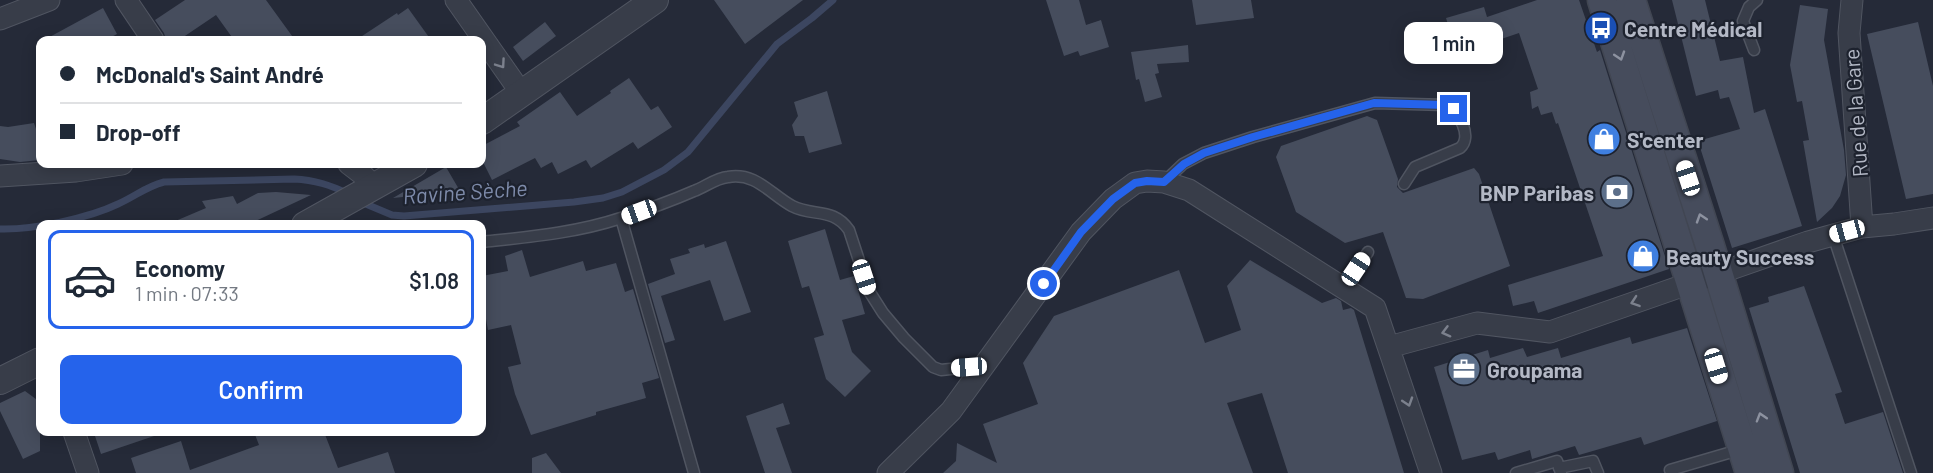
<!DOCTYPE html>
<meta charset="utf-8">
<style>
body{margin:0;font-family:Barlow,sans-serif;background:#f6f6f7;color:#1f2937;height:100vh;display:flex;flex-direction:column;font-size:22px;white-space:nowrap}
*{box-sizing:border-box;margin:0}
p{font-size:20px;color:#747a83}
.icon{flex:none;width:33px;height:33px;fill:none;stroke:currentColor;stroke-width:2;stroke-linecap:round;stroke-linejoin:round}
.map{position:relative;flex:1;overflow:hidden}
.sheet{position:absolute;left:36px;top:220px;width:450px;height:216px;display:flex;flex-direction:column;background:#fff;border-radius:12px;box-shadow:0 3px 15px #0003}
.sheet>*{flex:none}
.guide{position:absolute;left:36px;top:36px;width:450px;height:132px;border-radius:12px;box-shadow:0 3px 15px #0003;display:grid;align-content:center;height:132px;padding:0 24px;background:#fff}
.end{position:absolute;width:27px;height:27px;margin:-14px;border:8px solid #2563eb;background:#fff;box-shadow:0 0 0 3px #fff}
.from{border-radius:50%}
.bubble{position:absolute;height:42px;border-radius:12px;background:#fff;box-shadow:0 3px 15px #0003;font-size:20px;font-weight:600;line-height:42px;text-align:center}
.car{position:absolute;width:18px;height:36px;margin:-18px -9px;border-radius:8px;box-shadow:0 0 4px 2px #0007;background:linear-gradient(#fff 24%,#345 0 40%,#fff 0 76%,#345 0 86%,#fff 0)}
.guide b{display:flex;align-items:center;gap:21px;height:57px;font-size:22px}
.guide b+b{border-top:2px solid #e0e1e3}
.guide i{width:15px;height:15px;background:#1f2937}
ul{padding:10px 0 0;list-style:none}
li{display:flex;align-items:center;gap:18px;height:99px;margin:0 12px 9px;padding:0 12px;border:3px solid transparent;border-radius:12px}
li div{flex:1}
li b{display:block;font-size:22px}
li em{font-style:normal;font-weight:600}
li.current{border-color:#2563eb}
li>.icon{width:54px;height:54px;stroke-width:1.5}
.button{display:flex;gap:12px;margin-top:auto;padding:12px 24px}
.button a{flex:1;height:69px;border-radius:12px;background:#2563eb;color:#fff;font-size:24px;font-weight:600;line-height:69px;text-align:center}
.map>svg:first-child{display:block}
</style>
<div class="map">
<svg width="1933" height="473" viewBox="0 0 1933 473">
<rect width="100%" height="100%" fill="#252a38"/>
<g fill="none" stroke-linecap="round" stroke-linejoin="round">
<path stroke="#3c4660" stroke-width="7" d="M 361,202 L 392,215 L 404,216 L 574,202 L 603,198 L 622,192 L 664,170 L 688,152 L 777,44 L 812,18 L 833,0
M 0,229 C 33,230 89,218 118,204 C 136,196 145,187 164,182 L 294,179 C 315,180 330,185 349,194"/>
</g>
<path fill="#464d5d" d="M 185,0 L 266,0 L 295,40 L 234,40 L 216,15 L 179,40 L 166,40 L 164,33 L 155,20 Z
M 714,0 L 803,0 L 745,44 Z
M 1046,0 L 1079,0 L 1086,25 L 1101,20 L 1109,47 L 1080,56 L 1078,51 L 1064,56 Z
M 1192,0 L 1251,0 L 1254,18 L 1196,25 Z
M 1537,0 L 1579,0 L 1597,52 L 1600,50 L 1669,269 L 1538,313 L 1534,301 L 1513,306 L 1508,285 L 1603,256 L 1558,123 L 1556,124 L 1552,112 L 1541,115 L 1538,106 L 1532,109 L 1530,92 L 1538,89 L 1519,33 L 1457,54 L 1446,18 L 1484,7 L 1487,17 Z
M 1672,0 L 1705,0 L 1720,61 L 1743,57 L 1754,113 L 1765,109 L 1802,226 L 1732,248 L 1698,141 L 1740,129 L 1729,97 L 1720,99 L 1718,90 L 1696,96 Z
M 1800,5 L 1828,9 L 1824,40 L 1844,150 L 1846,175 L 1840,196 L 1832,208 L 1817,222 L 1803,141 L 1809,140 L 1802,101 L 1797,102 L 1790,65 Z
M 103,8 L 117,34 L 106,40 L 44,40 Z
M 408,8 L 431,40 L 356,40 L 397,13 L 398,15 Z
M 545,22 L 556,36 L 523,61 L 513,47 Z
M 1918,22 L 1933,86 L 1933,194 L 1906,199 L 1867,34 Z
M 1188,45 L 1189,62 L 1157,64 L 1159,73 L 1155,74 L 1162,97 L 1145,102 L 1139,79 L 1136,80 L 1131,52 Z
M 629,78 L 651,110 L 658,106 L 672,127 L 638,149 L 633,142 L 591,168 L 586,160 L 558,174 L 552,162 L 541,168 L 535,158 L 492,180 L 482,160 L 482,146 L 520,126 L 517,122 L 560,92 L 577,116 L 611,93 L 610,91 Z
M 827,91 L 842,144 L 809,153 L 804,136 L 795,136 L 792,125 L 798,116 L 794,102 Z
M 1367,116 L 1377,120 L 1398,179 L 1397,187 L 1403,193 L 1474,168 L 1479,174 L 1510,266 L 1423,299 L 1406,298 L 1383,232 L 1345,243 L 1296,212 L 1276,157 L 1281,146 Z
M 34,123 L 36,129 L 40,129 L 40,160 L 20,162 L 0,159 L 0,126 L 8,127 Z
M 446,167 L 460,191 L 393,198 Z
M 276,192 L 311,195 L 247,225 L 166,225 L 206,208 L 202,201 L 233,196 L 237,204 L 258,193 Z
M 825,229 L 840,280 L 854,276 L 865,314 L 842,320 L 852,352 L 871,371 L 845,397 L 826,379 L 814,338 L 824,335 L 809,286 L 802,288 L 788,241 Z
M 726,241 L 751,312 L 724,321 L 710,280 L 661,296 L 675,340 L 665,343 L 648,284 L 675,274 L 670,259 L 690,253 L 688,249 L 704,244 L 705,248 Z
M 522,250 L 530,277 L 583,261 L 586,271 L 616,263 L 625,292 L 633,289 L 659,378 L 642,383 L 646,398 L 596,412 L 596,415 L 531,435 L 515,394 L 508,367 L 521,364 L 511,325 L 488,330 L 484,308 L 482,306 L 482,276 L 508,271 L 505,256 Z
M 1250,260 L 1322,303 L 1336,298 L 1341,301 L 1343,310 L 1351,308 L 1354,310 L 1404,473 L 1288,473 L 1262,393 L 1227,403 L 1253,473 L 943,473 L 956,461 L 957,443 L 997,463 L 983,424 L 1038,404 L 1023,363 L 1054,316 L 1179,270 L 1205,343 L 1241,330 L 1227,286 Z
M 1804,286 L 1842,392 L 1835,394 L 1845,424 L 1883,412 L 1903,473 L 1800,473 L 1749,308 L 1769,302 L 1768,297 Z
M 1687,328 L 1717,421 L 1644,445 L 1641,437 L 1579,455 L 1575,446 L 1532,459 L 1530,450 L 1498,460 L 1495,452 L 1462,460 L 1434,367 L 1488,350 L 1490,358 L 1523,348 L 1527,357 L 1558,348 L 1561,358 L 1630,337 L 1632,344 Z
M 25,391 L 40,402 L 40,451 L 23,459 L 0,411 L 0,403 Z
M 783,403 L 790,424 L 776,428 L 792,473 L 765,473 L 746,416 Z
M 106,432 L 156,432 L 157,435 L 101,454 L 95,436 Z
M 254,432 L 324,432 L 338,468 L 388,452 L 395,473 L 136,473 L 131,458 L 181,441 L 190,470 L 259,445 Z
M 546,453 L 561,473 L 532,473 L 532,458 Z"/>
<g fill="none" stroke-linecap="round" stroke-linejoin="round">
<g stroke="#505561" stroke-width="13">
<path id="service" d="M 1754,50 L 1743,21 L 1749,7 L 1757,0
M 1164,182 L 1183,164 L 1204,153 L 1253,137 L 1375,103 L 1446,105 C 1459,111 1473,137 1460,148 L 1415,167 L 1404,184
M 621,218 L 694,473
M 1833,235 L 1911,473
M 482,242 C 528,237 576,233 621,218 C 646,210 671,201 694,191 C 705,187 716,178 728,177 C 756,172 770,194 792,206 C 813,217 833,207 849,230 L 869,291 L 883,313 L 904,338 L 933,367 L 941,370 L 969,367 L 982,370
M 1344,287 L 1368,252
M 1559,468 L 1593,461 L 1598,473
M 1670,470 L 1742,449
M 1516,473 L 1557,461 L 1561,473"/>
</g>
<g stroke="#505561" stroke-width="23">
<path id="minor" d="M 126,0 L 153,40
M 456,0 L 522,94
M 1852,0 L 1849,33 L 1862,227
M 0,19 L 49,0
M 349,164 L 362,174 L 374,187
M 0,176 L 76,171 L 122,164
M 1389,347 L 1477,323 L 1550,332 L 1808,242 L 1862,227 L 1894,224 L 1933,218
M 74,432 L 88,473
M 888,473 L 951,411 L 1081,232 L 1113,199 L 1135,183 L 1147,181 L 1164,182 L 1189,190 L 1375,308 L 1431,473"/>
</g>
<g stroke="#505561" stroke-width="28">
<path id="tertiary" d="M 482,121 L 655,0
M 305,225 L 414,164
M 0,381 L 40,361"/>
</g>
<g stroke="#414652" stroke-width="31">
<path id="secondary" d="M 1602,0 L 1750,473
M 1631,0 L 1710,246 L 1779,473"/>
</g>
<use href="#service" stroke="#383d49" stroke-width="10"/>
<use href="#minor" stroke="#383d49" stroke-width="21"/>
<use href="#tertiary" stroke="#383d49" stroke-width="26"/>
<use href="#secondary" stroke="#464c5c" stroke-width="28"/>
</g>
<defs><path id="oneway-chevron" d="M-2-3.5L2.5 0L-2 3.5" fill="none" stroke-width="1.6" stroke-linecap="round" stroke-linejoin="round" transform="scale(1.5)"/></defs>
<g stroke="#8d92a0">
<use href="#oneway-chevron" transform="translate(1620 56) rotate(72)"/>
<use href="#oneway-chevron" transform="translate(1701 218) rotate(-108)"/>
<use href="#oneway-chevron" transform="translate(1761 417) rotate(-107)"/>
</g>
<g stroke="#7c818d">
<use href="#oneway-chevron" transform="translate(501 64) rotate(55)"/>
<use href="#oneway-chevron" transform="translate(1635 302) rotate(161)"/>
<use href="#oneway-chevron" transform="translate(1446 332) rotate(165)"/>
<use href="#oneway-chevron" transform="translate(1408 402) rotate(72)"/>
</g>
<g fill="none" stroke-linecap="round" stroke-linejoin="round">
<path stroke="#2563eb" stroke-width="8" d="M 1044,284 L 1081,232 L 1113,199 L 1135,183 L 1147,181 L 1164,182 L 1184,164 L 1204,153 L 1253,137 L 1374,103 L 1446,105 L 1454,109"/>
</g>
<defs>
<g id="bus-disc" transform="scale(1.725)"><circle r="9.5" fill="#1a4fb4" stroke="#1d222e"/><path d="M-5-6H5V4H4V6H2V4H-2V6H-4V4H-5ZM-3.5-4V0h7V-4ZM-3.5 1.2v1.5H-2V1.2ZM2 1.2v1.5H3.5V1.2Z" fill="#fff"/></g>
<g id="shop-disc" transform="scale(1.725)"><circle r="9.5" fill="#3f7fe0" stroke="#1d222e"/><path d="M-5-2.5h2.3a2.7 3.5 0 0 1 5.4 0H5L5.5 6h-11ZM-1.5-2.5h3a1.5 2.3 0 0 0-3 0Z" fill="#fff"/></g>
<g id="bank-disc" transform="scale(1.725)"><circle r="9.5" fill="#5c6f8a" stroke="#1d222e"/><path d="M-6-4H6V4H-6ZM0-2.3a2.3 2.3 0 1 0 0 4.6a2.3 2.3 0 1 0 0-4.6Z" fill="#fff"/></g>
<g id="office-disc" transform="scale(1.725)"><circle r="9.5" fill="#5c6f8a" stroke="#1d222e"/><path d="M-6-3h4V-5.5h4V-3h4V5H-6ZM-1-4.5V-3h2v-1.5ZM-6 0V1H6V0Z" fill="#fff"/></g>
</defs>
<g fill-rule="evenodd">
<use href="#bus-disc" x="1601" y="28"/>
<use href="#shop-disc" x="1604" y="139"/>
<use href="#bank-disc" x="1617" y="192"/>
<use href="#shop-disc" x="1643" y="256"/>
<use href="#office-disc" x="1464" y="369"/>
</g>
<g text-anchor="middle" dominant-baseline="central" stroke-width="4.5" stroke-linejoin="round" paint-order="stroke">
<g font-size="21" font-weight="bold" fill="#b3b8c5" stroke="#1d222e" text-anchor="start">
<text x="1624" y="28">Centre Médical</text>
<text x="1627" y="139">S'center</text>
<text x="1594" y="192" text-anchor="end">BNP Paribas</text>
<text x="1666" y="256">Beauty Success</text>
<text x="1487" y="369">Groupama</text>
</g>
<g font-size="21" fill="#b3b8c5" stroke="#1d222e">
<text transform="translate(1855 113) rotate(-94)">Rue de la Gare</text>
</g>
<g font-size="22" font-style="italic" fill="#7e8baa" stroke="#1d222e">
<text transform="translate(465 191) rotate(-4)">Ravine Sèche</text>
</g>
</g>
</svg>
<i class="end from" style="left:1044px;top:284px"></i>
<i class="end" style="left:1454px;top:109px"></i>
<div class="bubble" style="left:1404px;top:22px;width:99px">1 min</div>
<i class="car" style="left:1688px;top:178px;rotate:342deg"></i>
<i class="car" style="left:639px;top:212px;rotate:250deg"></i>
<i class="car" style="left:1847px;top:231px;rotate:255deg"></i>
<i class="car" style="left:1356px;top:269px;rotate:34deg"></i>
<i class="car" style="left:864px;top:277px;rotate:162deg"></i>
<i class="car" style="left:1716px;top:366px;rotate:163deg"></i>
<i class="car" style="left:969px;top:367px;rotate:266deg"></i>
<div class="guide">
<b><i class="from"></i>McDonald's Saint André</b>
<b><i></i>Drop-off</b>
</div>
<section class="sheet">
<ul>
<li class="current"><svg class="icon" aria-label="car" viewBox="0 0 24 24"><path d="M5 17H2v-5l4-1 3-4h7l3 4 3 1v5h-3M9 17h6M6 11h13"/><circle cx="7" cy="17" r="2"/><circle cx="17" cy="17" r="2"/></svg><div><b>Economy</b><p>1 min · 07:33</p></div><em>$1.08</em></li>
</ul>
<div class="button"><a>Confirm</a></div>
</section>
</div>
